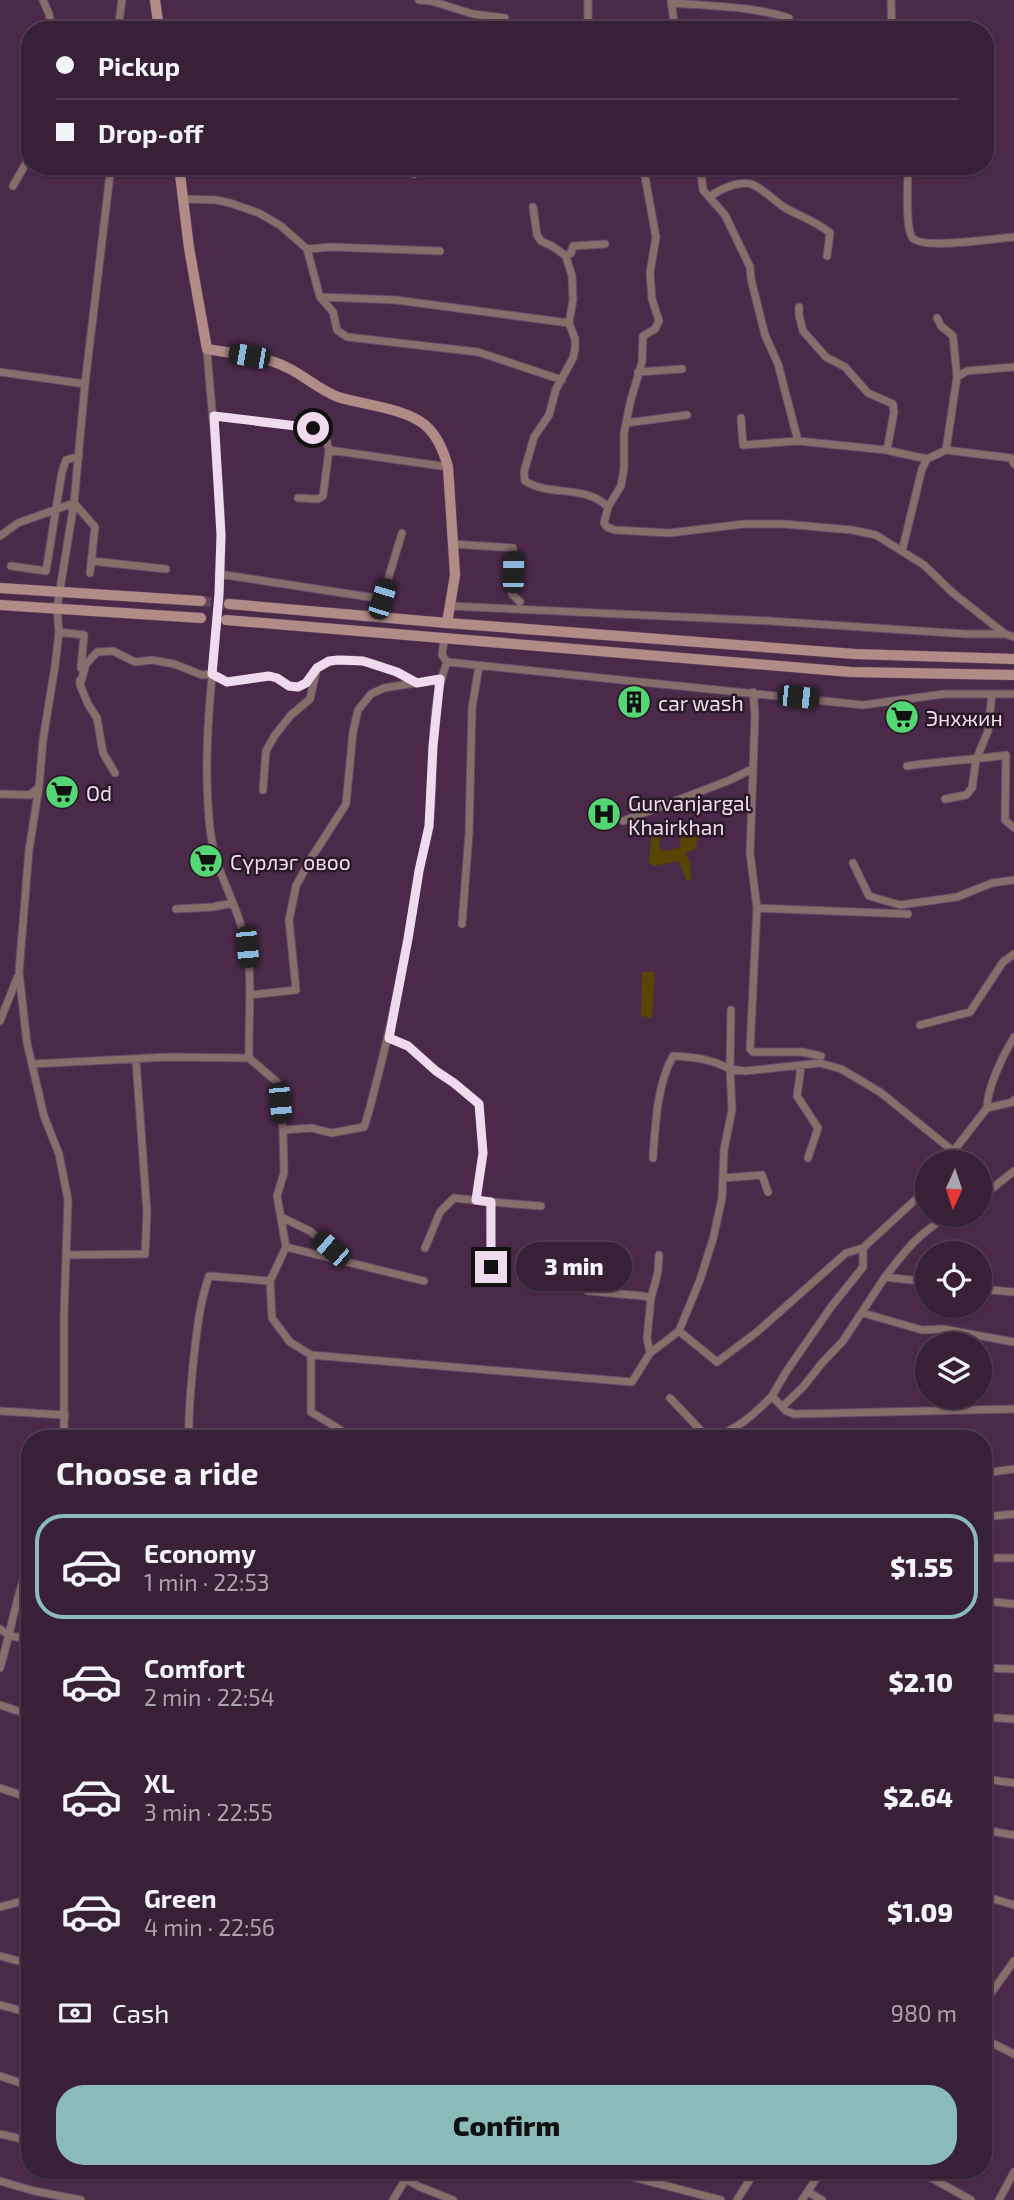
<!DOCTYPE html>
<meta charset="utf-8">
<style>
body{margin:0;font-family:"Exo 2",sans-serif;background:#3f283f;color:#f1f3f6;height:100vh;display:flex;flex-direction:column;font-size:26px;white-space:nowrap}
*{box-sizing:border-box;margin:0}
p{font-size:23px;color:#aba3ad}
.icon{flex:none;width:38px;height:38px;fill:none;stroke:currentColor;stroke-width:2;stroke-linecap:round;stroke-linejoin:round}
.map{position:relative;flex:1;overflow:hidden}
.panel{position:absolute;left:21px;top:1430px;width:971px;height:749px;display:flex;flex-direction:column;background:#382037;border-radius:28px;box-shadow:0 2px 5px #0004,0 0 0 2px #523e52}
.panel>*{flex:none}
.guide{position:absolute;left:21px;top:21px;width:973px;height:154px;border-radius:28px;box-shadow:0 2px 5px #0004,0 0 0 2px #523e52;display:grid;align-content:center;height:154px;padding:0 35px;background:#382037}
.needle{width:46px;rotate:183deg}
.buttons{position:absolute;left:915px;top:1150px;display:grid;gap:14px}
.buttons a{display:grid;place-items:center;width:77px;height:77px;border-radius:50%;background:#382037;box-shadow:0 2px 5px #0004,0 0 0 2px #523e52;font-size:35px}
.end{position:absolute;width:32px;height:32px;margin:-16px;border:9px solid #f0dbee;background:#111;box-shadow:0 0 0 4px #111}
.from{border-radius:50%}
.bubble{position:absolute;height:49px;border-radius:24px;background:#382037;box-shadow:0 2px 5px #0004,0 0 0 2px #523e52;font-size:23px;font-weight:800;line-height:49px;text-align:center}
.car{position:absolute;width:21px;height:42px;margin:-21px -10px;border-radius:9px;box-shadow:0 0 5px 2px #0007;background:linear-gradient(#222 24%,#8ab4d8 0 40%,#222 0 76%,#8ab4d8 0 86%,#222 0)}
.guide b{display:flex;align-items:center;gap:24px;height:66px;font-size:26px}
.guide b+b{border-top:2px solid #523e52}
.guide i{width:18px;height:18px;background:#f1f3f6}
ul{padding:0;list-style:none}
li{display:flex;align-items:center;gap:21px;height:105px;margin:0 14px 10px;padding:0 21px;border:4px solid transparent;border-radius:28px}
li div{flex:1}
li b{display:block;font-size:26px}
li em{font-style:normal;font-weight:800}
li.active{border-color:#8bbbb9}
li>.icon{width:63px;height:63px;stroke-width:1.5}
h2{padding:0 35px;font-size:32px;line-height:84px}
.pay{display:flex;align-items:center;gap:18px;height:77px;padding:0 35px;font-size:26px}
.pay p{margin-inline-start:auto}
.button{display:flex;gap:14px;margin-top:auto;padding:14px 35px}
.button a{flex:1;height:80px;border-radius:28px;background:#8bbbb9;color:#111;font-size:28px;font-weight:800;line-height:80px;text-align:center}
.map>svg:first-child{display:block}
</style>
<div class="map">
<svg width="1014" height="2200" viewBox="0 0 1014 2200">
<rect width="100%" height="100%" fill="#4b2a49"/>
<path fill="#584403" d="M 659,827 L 662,830 L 659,847 L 662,851 L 679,848 L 683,828 L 694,828 L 699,833 L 695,850 L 685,852 L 690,863 L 691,880 L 686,880 L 679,861 L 653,866 L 649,863 L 651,836 L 654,828 Z
M 642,972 L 655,972 L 652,1018 L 641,1016 Z"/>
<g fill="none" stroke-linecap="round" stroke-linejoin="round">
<path stroke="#644562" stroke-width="10" stroke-dasharray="10 5" stroke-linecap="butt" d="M 201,601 L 229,604"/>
<g stroke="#694a67" stroke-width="9">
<path id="street" d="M 43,0 L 49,14 L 52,30
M 419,0 L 431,1 L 473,14 L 505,18
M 588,0 L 588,30
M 671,0 L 675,30
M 891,0 L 892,30
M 672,3 C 710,6 752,6 789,18
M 118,30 L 122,0
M 407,166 L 414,174
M 643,166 L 656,237 L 650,273 L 652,299 L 659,321 L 655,329 L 643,336 L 642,362 L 630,403 L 624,433 L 624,468 L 621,486 L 608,507 L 604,523 L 607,527 L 615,530 L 669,533 L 744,524 L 784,524 L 852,530 L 876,535 L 924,565 L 953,593 L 1005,634 L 1014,637
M 700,166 L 703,190 L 725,215 L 750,267 L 751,279 L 765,335 L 778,364 L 798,441 L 886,450 L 927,459
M 908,166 C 908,181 905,227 912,237 C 920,251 997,238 1014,237
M 180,173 L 217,166
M 13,186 L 30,156
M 710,197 C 719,189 739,181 751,184 C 763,188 775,202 787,209 C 802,217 817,222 830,233 L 827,256
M 182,199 L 216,200 L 230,203 L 259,213 L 281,226 L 307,249 L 320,297 L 333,312 L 337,330 L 347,337 L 478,352 L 562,380
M 533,207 L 537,235 L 541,241 L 552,246 L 566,256 L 567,260 L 572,276 L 573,300 L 569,323 L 575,339 L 575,349 L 573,358 L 556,389 L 549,415 L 534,437 L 524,472 L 525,481 C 550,497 585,484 608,507
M 307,249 L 331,247 L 440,251
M 566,256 L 571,253 L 573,246 L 605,244
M 320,297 L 396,300 L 569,323
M 799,307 L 799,315 L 803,331 L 826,357 L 845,367 L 868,393 L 893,404 L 894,412 L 887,450
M 207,349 C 211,411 220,472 221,534 C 222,624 202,714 208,804 C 209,823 211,844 217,862 C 225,887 238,910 244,936 C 254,975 248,1018 249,1058
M 0,372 L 85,384
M 638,372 L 682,369
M 957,377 L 967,371 L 1014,367
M 214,416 L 313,428 L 325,435 L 329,450 L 448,467
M 741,418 L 743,445 L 798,441
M 626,423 L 687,415
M 946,450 L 1011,458 L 1014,464
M 298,498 L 318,499 L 323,496 L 329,450
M 0,536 L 18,523 L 74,503 L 95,527 L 90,573
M 453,544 L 513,548 L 512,594 L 520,602
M 902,551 L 922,469 L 927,459 L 946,450 L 957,377 L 953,336 L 941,326 L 937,318
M 91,561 L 166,569
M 11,566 L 46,571 L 62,472 L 66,460 L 79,456
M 219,574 L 382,599 L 402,533
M 450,606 L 770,621 L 966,634 L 1004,634
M 59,632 L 84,635 L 81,668
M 444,640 L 442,655 L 447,662 L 863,705 L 944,694 L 1014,694
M 80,680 L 80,685 L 88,704 L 97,718 L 103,753 L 115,773
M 80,685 L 86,664 L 97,652 L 113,651 L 135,662 L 152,660 L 174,664 L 202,675 L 212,674 L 227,682 L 269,676 L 277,678 L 289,686 L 298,687 L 306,683 L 317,668
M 753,692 L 755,715 L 750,853 L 757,908 L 750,1049 L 753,1052 L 802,1052 L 821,1056
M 907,766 C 940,761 973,760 1006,755 L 1005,820 L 1014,828
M 263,790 L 266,751 L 275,735 L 291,715 L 310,699 L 317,668 C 347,648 387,667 416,682
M 0,794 L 30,795 L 38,788
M 945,799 L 966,795 L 972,788 L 976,760 L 988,731 L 992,694
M 623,821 L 730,780 L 752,769
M 853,863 L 869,896 L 900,905 L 957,897 L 992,883 L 1014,880
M 757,908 L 908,914
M 176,909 L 213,907 L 233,903
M 462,924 L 469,833 L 472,708 L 479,666
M 250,995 L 296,990 L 289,920 L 296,886 L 310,860 L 346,804 L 353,732 L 358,710 L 371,694 L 384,688 L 440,679
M 731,1010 L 730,1069 L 745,1071 L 820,1063 L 841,1069 L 880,1092 L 953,1151
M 0,1021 L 18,976
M 920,1025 L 970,1012 L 1003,962 L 1014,954
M 389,1038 L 408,1046 L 436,1071 L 454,1083 L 479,1103 L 483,1153 L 476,1200
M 32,1064 L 169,1057 L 249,1058 L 277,1082 L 283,1130 L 284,1173 L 277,1196 L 286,1247 L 270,1281 L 272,1318 L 290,1342 L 311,1355 L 311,1412 L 344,1432 L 346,1438
M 801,1067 L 797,1096 L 818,1128 L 808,1158
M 987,1108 C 987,1088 1003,1055 1014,1037
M 283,1130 L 312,1128 L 331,1133 L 364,1127 C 370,1110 373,1094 378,1076 C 395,1011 407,945 418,878 C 420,860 427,843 429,826 C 436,772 427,714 447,662
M 945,1162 L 987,1108 L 1013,1102 L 1014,1100
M 724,1178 L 762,1175 L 768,1192
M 928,1188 L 863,1248 L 863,1267 L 831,1307 L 786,1372 L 772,1396 L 786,1411 L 794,1414 L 1014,1409
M 980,1198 L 1014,1171
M 490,1202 L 541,1206
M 281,1217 L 310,1231 L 342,1260
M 286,1247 L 424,1281
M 425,1248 L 440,1212 L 454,1198 L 490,1202 L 491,1267
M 66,1255 L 145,1254 L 147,1213 L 136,1060
M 885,1277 C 908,1247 918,1234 951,1214
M 980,1289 L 1014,1292
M 588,1291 L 643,1296 L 651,1298 L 647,1338 L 650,1353
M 651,1298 L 658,1272 L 659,1255
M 863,1313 L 922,1330 L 943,1329 L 1014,1342
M 679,1331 L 717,1362 L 757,1332 L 846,1253 L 863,1248
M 311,1355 L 632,1382 L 650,1353 L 679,1331 L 700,1280 L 713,1239 L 722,1198 L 724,1150 L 732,1110 L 730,1069 C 711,1059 694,1057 673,1056 C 657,1084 655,1127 653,1158
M 670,1398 L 708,1438
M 782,1407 L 803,1387 L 822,1363 L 843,1341 L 885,1277 L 928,1282
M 0,1411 L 65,1415
M 64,1438 L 64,1315 L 68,1200 L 59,1154 L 44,1116 L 27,1043 L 19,972 L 29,850 L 39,787 L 43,740 L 55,666 L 59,632 L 57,608 L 74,503 L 85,384 L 111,166
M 189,1438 C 188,1411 191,1384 194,1356 C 197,1329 200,1302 209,1276 L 270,1281
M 712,1438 C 736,1430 754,1415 772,1396
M 984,1473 L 1014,1469
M 984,1517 L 1014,1514
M 984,1558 L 1014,1558
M 984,1601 L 1014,1604
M 0,1629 L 10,1636 L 30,1639
M 0,1668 C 11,1632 16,1595 30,1561
M 984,1668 L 1014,1669
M 0,1705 L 30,1715
M 984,1717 L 1014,1719
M 984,1779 L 1014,1783
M 0,1788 L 30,1798
M 984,1830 L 1014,1835
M 984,1896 L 1014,1905
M 0,1907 L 19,1902 L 30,1906
M 0,1956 L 30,1964
M 984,2003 L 1014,1961
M 0,2005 L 30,2013
M 984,2039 L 1014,2054
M 0,2076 L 30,2086
M 0,2134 L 30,2141
M 385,2170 L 393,2172 L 420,2187 L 453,2200
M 605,2170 L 721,2200
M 917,2170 L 971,2200
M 0,2181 L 34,2191 L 81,2200
M 808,2192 L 822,2200
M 393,2200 L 405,2180 L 409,2170
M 737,2200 L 752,2176 L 753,2170
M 802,2200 L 822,2170
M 999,2200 L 1014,2172"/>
</g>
<g stroke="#694a67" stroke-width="11">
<path id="secondary" d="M 155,0 L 159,30
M 179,166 L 189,248 L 207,349 C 233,354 263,355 286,367 C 304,375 319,390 338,397 C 363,405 405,408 425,425 C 438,436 444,452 448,467 L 455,575 L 447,623
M 0,588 L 201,601
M 229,604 L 447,623 L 855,654 L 1014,659
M 0,605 L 201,618
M 226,620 L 851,672 L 1014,675"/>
</g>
<use href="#street" stroke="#866e6b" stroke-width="7"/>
<use href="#secondary" stroke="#b18c86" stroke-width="10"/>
</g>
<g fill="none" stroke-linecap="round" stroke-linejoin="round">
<path stroke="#f0dbee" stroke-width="9" d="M 313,428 L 214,416 L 221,535 L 219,594 L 212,674 L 227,682 L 269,676 L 277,678 L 289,686 L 298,687 L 306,683 L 317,668 L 329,661 L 338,660 L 363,661 L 397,672 L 417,683 L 440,679 L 433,746 L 429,826 L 419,871 L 408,939 L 389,1038 L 408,1046 L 436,1071 L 454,1083 L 479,1104 L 483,1153 L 476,1200 L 491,1202 L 491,1267"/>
</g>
<defs>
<g id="building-disc" transform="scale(1.75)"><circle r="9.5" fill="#53d673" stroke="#281927"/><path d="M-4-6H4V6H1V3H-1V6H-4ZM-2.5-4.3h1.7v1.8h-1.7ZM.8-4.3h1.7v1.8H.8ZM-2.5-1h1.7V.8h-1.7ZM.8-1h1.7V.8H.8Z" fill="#111"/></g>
<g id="supermarket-disc" transform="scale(1.75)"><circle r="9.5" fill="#53d673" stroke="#281927"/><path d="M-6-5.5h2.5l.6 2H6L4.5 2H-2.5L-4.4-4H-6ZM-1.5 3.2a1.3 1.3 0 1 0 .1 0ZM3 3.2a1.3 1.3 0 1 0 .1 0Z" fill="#111"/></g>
<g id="hospital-disc" transform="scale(1.75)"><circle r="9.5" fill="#53d673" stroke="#281927"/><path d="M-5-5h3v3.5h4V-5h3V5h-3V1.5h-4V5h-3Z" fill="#111"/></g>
</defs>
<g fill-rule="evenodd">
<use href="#building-disc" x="634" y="702"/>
<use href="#supermarket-disc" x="902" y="717"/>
<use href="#supermarket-disc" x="62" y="792"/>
<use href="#hospital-disc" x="604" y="814"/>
<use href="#supermarket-disc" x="206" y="861"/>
</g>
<g text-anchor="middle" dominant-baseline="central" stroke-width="5" stroke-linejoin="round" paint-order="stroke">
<g font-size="21" fill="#f0dbee" stroke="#281927" text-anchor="start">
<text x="658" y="702">car wash</text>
<text x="926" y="717">Энхжин</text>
<text x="86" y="792">Od</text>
<text x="628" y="802">Gurvanjargal<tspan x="628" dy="24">Khairkhan</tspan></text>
<text x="230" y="861">Сүрлэг овоо</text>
</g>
</g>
</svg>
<div class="buttons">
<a><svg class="needle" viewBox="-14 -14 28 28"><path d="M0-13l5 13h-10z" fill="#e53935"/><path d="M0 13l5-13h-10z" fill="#aba3ad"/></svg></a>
<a><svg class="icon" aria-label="locate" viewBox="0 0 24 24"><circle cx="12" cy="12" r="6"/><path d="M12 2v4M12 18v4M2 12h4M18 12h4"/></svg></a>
<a><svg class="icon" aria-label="layers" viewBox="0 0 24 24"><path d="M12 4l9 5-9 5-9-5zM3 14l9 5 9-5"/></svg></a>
</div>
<i class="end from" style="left:313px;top:428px"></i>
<i class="end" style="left:491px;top:1267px"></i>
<div class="bubble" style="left:516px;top:1242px;width:116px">3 min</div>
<i class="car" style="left:249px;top:356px;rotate:280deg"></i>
<i class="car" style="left:513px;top:572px;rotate:1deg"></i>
<i class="car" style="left:382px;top:599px;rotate:17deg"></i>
<i class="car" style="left:798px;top:697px;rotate:96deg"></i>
<i class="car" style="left:247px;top:947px;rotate:175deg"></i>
<i class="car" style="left:280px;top:1103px;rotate:175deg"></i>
<i class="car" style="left:331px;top:1249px;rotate:311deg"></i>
<div class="guide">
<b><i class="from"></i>Pickup</b>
<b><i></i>Drop-off</b>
</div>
<section class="panel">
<h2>Choose a ride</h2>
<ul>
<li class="active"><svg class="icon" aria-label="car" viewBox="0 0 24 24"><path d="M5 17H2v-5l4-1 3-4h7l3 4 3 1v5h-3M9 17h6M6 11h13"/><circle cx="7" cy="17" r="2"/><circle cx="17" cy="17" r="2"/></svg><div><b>Economy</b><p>1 min · 22:53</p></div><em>$1.55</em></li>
<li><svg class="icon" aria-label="car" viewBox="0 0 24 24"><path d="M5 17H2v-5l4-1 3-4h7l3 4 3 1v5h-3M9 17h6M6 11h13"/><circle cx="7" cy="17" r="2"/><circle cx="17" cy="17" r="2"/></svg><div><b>Comfort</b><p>2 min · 22:54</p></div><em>$2.10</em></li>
<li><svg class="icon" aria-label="car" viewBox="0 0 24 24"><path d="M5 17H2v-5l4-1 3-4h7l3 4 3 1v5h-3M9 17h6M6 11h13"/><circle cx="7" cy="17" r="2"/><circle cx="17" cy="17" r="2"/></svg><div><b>XL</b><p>3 min · 22:55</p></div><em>$2.64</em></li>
<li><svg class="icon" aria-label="car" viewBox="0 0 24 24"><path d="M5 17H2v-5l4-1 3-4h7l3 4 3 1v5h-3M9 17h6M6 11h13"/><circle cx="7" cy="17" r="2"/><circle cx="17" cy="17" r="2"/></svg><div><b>Green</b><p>4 min · 22:56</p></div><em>$1.09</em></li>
</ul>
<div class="pay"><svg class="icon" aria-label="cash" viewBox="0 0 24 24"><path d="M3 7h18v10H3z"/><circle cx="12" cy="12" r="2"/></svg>Cash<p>980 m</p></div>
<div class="button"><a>Confirm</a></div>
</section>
</div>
